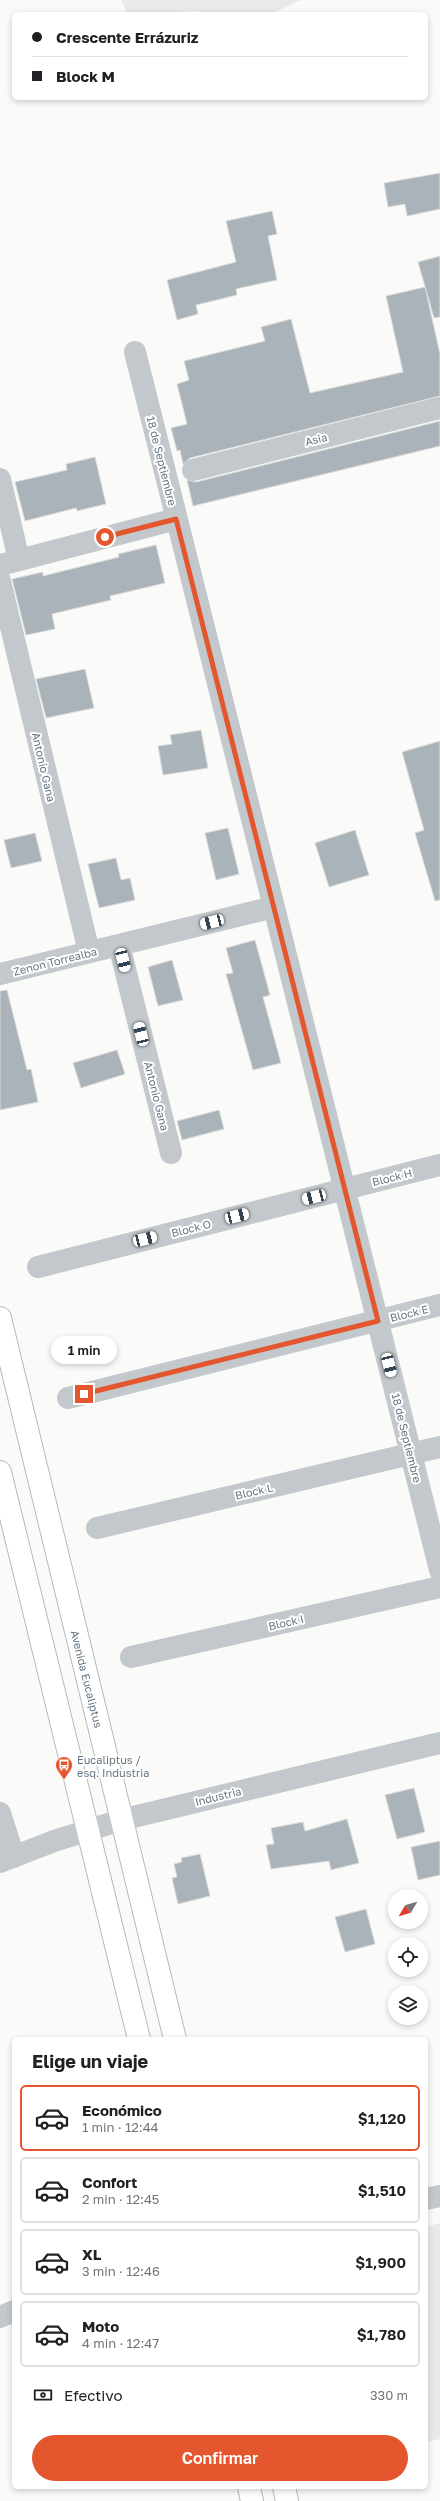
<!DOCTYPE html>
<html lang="es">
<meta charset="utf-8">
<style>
body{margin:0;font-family:"Golos Text",sans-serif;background:#f2f2f2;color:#202124;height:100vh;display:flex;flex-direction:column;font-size:15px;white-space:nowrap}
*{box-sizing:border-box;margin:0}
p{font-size:13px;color:#757577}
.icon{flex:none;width:22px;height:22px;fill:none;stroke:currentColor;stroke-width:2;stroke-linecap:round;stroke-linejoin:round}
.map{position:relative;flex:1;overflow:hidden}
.side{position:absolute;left:12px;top:2037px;width:416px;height:452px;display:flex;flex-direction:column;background:#fff;border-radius:6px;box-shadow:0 2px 6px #0003}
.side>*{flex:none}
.guide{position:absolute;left:12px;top:12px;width:416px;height:88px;border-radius:6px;box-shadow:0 2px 6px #0003;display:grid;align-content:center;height:88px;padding:0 20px;background:#fff}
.needle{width:26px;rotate:232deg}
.tools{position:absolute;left:388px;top:1889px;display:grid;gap:8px}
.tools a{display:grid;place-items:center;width:40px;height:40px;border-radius:50%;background:#fff;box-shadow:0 2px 6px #0003;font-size:20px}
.end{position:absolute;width:18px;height:18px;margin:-9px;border:5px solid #e4572e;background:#fff;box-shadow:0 0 0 2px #fff}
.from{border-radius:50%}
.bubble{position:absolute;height:28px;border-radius:14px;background:#fff;box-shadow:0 2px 6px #0003;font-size:13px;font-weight:600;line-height:28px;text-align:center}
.car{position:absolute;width:12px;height:24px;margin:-12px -6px;border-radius:5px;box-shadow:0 0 3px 1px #0007;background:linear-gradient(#fff 24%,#345 0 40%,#fff 0 76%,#345 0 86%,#fff 0)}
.guide b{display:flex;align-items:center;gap:14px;height:38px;font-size:15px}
.guide b+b{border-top:1px solid #e0e0e0}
.guide i{width:10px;height:10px;background:#202124}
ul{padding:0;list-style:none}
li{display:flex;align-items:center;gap:12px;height:66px;margin:0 8px 6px;padding:0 12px;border:2px solid #e0e0e0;border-radius:6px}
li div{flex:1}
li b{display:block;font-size:15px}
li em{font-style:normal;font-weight:600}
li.active{border-color:#e4572e}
li>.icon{width:36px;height:36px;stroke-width:1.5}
h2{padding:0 20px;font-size:18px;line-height:48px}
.pay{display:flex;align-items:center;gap:10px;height:44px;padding:0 20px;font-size:15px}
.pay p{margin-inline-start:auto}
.action{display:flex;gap:8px;margin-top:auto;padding:8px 20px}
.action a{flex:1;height:46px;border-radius:24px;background:#e4572e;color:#fff;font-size:16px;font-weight:600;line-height:46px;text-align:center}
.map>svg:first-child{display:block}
</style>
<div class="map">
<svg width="440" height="2501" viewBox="0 0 440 2501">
<rect width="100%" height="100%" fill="#fafaf8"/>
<path fill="#e8e9e9" d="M 121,0 L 301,0 L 271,14 L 202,14 L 199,11 L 128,14 Z
M 440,2223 L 440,2439 L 426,2442 L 426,2227 Z"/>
<path fill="#aab3b9" stroke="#dcdcda" d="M 440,173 L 440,209 L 407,216 L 405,204 L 388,207 L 384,183 Z
M 272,211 L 277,234 L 268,236 L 277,280 L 236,289 L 237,295 L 196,305 L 198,314 L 177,320 L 167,280 L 236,262 L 226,221 Z
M 440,256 L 440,317 L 434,318 L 418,262 Z
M 425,287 L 440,354 L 440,396 L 190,458 L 183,464 L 180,450 L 177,451 L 171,428 L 187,424 L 177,384 L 189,380 L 184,361 L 265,341 L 261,327 L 291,319 L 310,393 L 403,372 L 386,296 Z
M 440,421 L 440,446 L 193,506 L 187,480 L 196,482 Z
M 95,457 L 106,504 L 77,511 L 76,508 L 25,521 L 15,482 L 67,470 L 66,464 Z
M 156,545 L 165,583 L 110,596 L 111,600 L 52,614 L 55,629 L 26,635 L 12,579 L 43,572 L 43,576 L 119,557 L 118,554 Z
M 85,669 L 94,708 L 46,718 L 36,679 Z
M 201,730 L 208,768 L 163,775 L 158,746 L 172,744 L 170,735 Z
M 440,741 L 440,900 L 435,901 L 415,833 L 424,830 L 402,752 Z
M 228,828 L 239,874 L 216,880 L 205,833 Z
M 355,830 L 369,875 L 329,887 L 315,843 Z
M 35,833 L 42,861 L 11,868 L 4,840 Z
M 116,858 L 121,880 L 130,878 L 135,900 L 99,908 L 88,864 Z
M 255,940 L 270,995 L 263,997 L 281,1063 L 253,1070 L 226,974 L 233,973 L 226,948 Z
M 172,960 L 183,1000 L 158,1006 L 148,967 Z
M 7,990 L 27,1070 L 31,1069 L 38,1102 L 0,1110 L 0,991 Z
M 117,1050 L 125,1074 L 81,1088 L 73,1063 Z
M 219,1110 L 224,1129 L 182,1140 L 177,1121 Z
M 414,1788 L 425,1832 L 397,1839 L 385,1795 Z
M 347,1819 L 359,1863 L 331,1870 L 329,1861 L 271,1869 L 266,1845 L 274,1844 L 271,1828 L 303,1822 L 305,1831 Z
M 440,1841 L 440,1875 L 418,1880 L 411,1847 Z
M 200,1854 L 210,1896 L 178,1904 L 172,1878 L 177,1877 L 174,1864 L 182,1862 L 181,1858 Z
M 366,1909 L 375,1944 L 345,1952 L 335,1917 Z"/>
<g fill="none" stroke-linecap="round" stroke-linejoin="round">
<g stroke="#b5babe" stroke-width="24">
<path id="major" d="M 0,1318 L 175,2039
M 0,1472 L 139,2039
M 249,2487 L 252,2501
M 284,2487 L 287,2501"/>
</g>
<path stroke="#c3c8cc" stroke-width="22" d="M 135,352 L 440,1570
M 193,470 L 440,408
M 0,479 L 19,560
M 0,565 L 176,519
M 0,581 L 89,952
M 119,945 L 171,1153
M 0,974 L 274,907
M 38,1267 L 440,1165
M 68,1398 L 440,1305
M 97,1528 L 440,1447
M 131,1657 L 440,1587
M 0,1813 L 14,1857
M 0,1862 L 54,1841 L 121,1820 L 440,1743
M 426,2199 L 440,2196
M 0,2317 L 14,2311"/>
<use href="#major" stroke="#fff" stroke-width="22"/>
</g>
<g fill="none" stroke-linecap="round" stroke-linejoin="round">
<path stroke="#e4572e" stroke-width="5" d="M 84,1394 L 378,1321 L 176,519 L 105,537"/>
</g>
<defs>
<g id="bus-pin" transform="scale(0.9)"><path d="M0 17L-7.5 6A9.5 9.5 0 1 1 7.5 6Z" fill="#e4572e" stroke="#fff"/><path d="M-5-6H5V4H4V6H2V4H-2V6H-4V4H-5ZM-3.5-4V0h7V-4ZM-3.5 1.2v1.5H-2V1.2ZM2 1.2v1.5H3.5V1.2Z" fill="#fff"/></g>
</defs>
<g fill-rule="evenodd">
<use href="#bus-pin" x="64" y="1765"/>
</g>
<g text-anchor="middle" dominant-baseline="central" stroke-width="4" stroke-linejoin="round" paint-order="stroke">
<g font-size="11" fill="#657683" stroke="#fff">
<text transform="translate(316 439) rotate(-14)">Asia</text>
<text transform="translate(162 461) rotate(76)">18 de Septiembre</text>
<text transform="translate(44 767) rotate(77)">Antonio Gana</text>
<text transform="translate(55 961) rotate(-14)">Zenon Torrealba</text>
<text transform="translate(157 1096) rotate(76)">Antonio Gana</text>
<text transform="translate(392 1177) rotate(-14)">Block H</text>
<text transform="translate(191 1228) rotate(-14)">Block O</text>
<text transform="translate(409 1313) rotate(-14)">Block E</text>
<text transform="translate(407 1438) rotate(76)">18 de Septiembre</text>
<text transform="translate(254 1491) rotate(-13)">Block L</text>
<text transform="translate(286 1622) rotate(-13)">Block I</text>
<text transform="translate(87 1679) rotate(76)">Avenida Eucaliptus</text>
<text transform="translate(218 1796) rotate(-14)">Industria</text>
</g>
<g font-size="11" fill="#657683" stroke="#fff" text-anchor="start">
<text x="77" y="1759">Eucaliptus /<tspan x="77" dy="13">esq. Industria</tspan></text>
</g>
</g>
</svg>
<div class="tools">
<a><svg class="needle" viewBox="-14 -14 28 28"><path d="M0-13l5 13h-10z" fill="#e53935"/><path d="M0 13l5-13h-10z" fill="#757577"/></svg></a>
<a><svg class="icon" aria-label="locate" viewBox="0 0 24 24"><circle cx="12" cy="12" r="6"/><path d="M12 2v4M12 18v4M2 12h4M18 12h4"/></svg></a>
<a><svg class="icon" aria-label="layers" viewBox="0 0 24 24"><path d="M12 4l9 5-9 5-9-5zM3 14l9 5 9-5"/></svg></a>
</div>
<i class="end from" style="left:105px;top:537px"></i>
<i class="end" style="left:84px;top:1394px"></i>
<div class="bubble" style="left:51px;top:1336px;width:66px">1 min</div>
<i class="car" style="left:212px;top:922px;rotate:256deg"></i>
<i class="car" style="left:123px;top:960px;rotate:166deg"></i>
<i class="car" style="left:141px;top:1034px;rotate:346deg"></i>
<i class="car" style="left:314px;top:1197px;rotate:256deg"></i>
<i class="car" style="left:237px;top:1216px;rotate:76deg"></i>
<i class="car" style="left:145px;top:1239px;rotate:76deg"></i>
<i class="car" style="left:389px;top:1365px;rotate:166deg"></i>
<div class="guide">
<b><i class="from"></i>Crescente Errázuriz</b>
<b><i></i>Block M</b>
</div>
<section class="side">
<h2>Elige un viaje</h2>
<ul>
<li class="active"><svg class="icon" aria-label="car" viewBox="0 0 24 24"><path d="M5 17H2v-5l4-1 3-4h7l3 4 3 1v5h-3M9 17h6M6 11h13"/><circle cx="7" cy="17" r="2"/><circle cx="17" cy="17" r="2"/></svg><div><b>Económico</b><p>1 min · 12:44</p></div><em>$1,120</em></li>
<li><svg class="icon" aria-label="car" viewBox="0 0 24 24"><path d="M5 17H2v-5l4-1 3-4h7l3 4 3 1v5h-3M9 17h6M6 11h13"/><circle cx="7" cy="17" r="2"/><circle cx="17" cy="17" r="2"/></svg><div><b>Confort</b><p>2 min · 12:45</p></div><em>$1,510</em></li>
<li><svg class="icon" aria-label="car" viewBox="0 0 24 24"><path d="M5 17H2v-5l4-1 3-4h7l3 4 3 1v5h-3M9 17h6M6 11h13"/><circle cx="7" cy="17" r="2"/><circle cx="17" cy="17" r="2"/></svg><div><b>XL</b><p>3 min · 12:46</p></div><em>$1,900</em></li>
<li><svg class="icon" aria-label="car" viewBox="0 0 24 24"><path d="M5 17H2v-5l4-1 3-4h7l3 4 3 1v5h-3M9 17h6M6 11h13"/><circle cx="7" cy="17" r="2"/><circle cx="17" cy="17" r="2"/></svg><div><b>Moto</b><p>4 min · 12:47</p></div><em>$1,780</em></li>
</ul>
<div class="pay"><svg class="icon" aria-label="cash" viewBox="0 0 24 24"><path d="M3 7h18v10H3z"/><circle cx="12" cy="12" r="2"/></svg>Efectivo<p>330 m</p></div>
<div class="action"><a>Confirmar</a></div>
</section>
</div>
